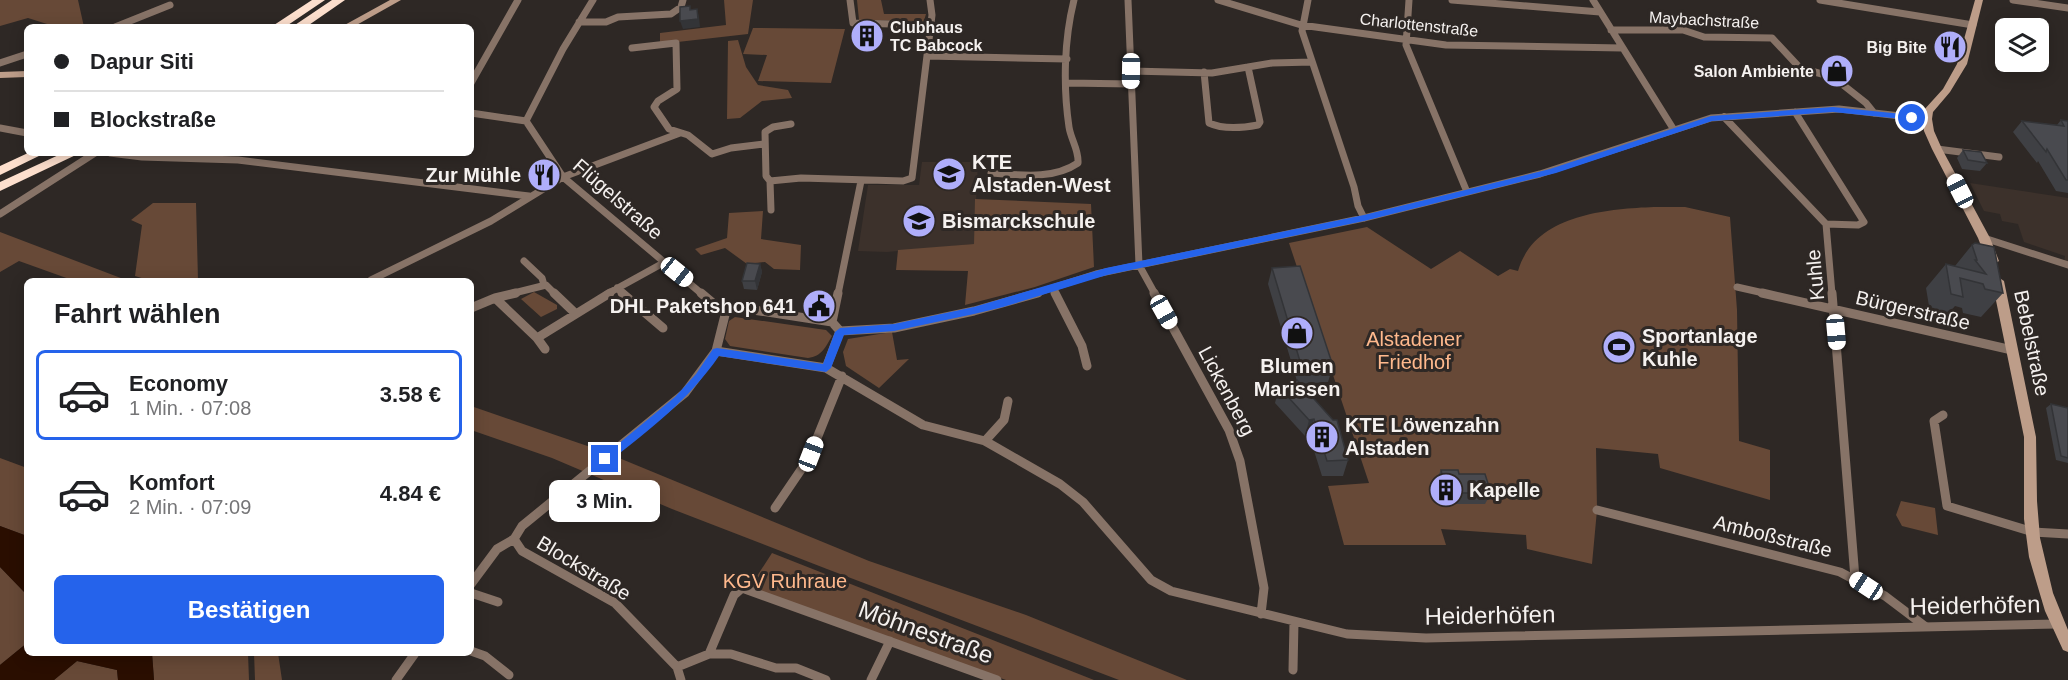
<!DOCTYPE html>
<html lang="de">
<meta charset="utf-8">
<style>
body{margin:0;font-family:Arial,sans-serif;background:#f6f6f6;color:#202124;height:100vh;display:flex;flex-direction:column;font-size:22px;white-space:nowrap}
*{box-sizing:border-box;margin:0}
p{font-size:20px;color:#757577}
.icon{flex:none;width:33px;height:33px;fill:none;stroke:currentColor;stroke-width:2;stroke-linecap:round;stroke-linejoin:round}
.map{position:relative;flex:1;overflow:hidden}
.panel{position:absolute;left:24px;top:278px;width:450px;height:378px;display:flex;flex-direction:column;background:#fff;border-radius:9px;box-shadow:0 3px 15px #0003}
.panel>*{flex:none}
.hud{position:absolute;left:24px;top:24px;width:450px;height:132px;border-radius:9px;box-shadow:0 3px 15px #0003;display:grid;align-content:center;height:132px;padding:0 30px;background:#fff}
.fabs{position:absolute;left:1995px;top:18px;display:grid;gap:12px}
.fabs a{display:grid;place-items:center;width:54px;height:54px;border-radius:9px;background:#fff;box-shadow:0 3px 15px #0003;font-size:30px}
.end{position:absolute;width:27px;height:27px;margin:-14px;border:8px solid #2563eb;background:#fff;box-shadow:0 0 0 3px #fff}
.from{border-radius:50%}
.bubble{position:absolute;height:42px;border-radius:9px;background:#fff;box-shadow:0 3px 15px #0003;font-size:20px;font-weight:700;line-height:42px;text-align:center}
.car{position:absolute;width:18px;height:36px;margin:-18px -9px;border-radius:8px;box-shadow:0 0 4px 2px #0007;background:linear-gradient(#fff 24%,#345 0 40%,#fff 0 76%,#345 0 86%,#fff 0)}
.hud b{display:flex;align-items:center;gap:21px;height:57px;font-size:22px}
.hud b+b{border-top:2px solid #e0e0e0}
.hud i{width:15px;height:15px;background:#202124}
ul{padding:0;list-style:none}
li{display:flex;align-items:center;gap:18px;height:90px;margin:0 12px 9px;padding:0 18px;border:3px solid transparent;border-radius:9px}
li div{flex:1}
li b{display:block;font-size:22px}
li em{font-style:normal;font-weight:700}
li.selected{border-color:#2563eb}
li>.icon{width:54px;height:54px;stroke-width:1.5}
h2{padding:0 30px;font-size:27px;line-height:72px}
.button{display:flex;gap:12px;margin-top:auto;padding:12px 30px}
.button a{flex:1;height:69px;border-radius:9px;background:#2563eb;color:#fff;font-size:24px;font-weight:700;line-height:69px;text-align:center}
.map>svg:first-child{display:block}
</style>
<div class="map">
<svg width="2068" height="680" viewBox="0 0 2068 680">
<rect width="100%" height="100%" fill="#2e2825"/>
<path fill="#3c312b" d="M 922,162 L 978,162 L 974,244 L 887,252 L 858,251 L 868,185 L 919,185 Z
M 1970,183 L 2068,198 L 2068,263 L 2064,262 L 2065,256 L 2024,242 L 2018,224 L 2002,221 L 2000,214 L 1984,211 Z"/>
<path fill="#674937" d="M 0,0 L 78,0 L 84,27 L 48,27 L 47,24 L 28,18 L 0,26 Z
M 724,0 L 753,0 L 748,34 L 660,44 L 660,33 L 726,25 Z
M 857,0 L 881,0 L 884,14 L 926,14 L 924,21 L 859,20 Z
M 753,28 L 845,29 L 831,83 L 758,81 L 767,55 L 743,54 Z
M 738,40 L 746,67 L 758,85 L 788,90 L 792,98 L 762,101 L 740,118 L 727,119 L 728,41 Z
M 975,199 L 1091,204 L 1094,267 L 1035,287 L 965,305 L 968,271 L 896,270 L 898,250 L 974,244 Z
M 153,203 L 196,203 L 198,280 L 148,280 L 135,276 L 142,225 L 131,220 Z
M 1654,207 L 1685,207 L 1730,217 L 1737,310 L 1739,441 L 1770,450 L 1770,500 L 1660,468 L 1658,454 L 1596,448 L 1597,510 L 1592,564 L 1527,549 L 1526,535 L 1441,529 L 1446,545 L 1344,545 L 1328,486 L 1369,483 L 1289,243 L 1367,227 L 1431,269 L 1460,251 L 1498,276 L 1510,269 L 1518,271 C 1534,215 1605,209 1654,207 Z
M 763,211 L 761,239 L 801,245 L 800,270 L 774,269 L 765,262 L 747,264 L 725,248 L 701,255 L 695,249 L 727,238 L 729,213 Z
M 0,232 L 126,280 L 72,280 L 19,261 L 0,272 Z
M 534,292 L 557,305 L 557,309 L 541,317 L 521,299 Z
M 735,317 L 826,330 L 832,336 C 825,348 822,356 808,358 L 730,346 L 725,339 L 729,321 Z
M 892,332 L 897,360 L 909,359 L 879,388 L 846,366 L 843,352 L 848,339 Z
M 471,406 L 602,451 L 869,561 L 1026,615 L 1187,680 L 1119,680 L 827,569 L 672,509 L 552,458 L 471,430 Z
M 0,458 L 27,468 L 27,536 L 0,526 Z
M 1901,501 L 1935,508 L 1938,535 L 1902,526 L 1896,515 Z
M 772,553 L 1094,680 L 1006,680 L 748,590 Z
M 0,567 L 27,595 L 27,643 L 0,665 Z
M 152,653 L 248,653 L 249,680 L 154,680 Z
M 254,653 L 278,653 L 282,680 L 255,680 Z
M 77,661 L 117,670 L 118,680 L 54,680 Z"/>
<path fill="#2a0e00" d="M 0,526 L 27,536 L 27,595 L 0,567 Z
M 27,643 L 27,652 L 152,653 L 154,680 L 118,680 L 117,670 L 77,661 L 54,680 L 0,680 L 0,665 Z"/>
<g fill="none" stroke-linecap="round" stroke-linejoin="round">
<path stroke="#877367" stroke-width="7" d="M 593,0 L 563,49 L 526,121 L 563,177 L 702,294
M 850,0 L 853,23 L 931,25
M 1128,0 L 1139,265 L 1155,294
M 1218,0 L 1301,25 L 1446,45 L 1622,48
M 1308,0 L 1302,31 L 1354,187 L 1358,206 L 1364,218
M 1409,0 L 1406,45 L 1467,192
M 1452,0 L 1600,12
M 1593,0 L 1674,130
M 1820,0 L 1973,25
M 2013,0 L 2068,8
M 579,22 L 606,22 L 618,17 L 671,14 L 681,7 L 683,0
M 115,27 L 170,5
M 1611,30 L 1683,30 L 1704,37 L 1772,38 L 1800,68 L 1833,77 L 1866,103 L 1874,113
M 632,48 L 676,43 L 677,89 L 658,101 L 654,107 L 669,129 L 688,135 L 712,154 L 731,148 L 764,144
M 927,56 L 1067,59
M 0,63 L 27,54
M 1131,71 L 1212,73 L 1272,63 L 1312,62
M 1204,72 L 1209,123 C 1224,130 1242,128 1258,125 L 1260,122 L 1248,67
M 471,83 L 518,0
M 1068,83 L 1131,84
M 1795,112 L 1864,222 L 1858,225 L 1826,224
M 471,113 L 526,121
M 1724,117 L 1826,224 L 1832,294
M 0,128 L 27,133
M 1937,149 L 1999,157
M 110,153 L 142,157 L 238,160 L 529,196
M 991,173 C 1020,175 1053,180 1078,163 C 1079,150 1071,140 1069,127 C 1063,86 1064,40 1074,0
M 770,181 L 766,176 L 765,132 L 773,127 L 791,124
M 771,210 L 770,181 L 801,178 L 903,181 L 912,178 L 932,15 L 930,0
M 0,214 L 95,153
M 1984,238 L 2068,265
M 524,261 L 542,278 L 544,285
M 371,280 L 491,221 L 563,177 L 680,133
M 1737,287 L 1768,294
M 617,288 L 624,294
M 1053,288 L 1056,294
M 510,294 L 546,285 L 555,294
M 607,294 L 665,262
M 838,294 L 861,181
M 1033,294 L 1096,274 L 1364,218 L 1540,174 L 1711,118 L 1839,109 L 1927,119"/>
<path stroke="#877367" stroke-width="9" d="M 554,293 L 576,314
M 622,293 L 663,328
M 701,293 L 714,304 L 832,322
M 1055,293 L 1082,346 L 1087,366
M 1154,293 L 1229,430 L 1240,461 L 1264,588 L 1261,614
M 1762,293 L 2012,350
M 1832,293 L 1855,578
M 495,298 L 516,293
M 471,308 L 495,298 L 537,338 L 610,293
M 832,322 L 838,293
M 840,331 L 894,328 L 974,311 L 1038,293
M 537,338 L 545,349
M 716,351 L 826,368 L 923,425 L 985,441 L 1060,484 L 1083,502 L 1151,580 L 1171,591 L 1347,634 L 1426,638 L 2057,624
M 826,368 L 840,331 L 832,322
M 1943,415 L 1934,421 L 1947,506 L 2033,532 L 2068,534
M 985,441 L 1004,420 L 1008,401
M 775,508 L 809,458 L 842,376
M 1597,510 L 1840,572 L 1885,596 L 1926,627
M 471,584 L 497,549 L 514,539
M 471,593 L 498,602
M 471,651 L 485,656 L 509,675
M 709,654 L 734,595 L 742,588 L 997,680
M 677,667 L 709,654 L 731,654 L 776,668 L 796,668 L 826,680
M 1293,670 L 1294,622
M 396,680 L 416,652
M 681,680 L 677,667 L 615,603 L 522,551 L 514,539 L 522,526 L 685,393 L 716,351 L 727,307
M 871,680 L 890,641"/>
<path fill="#bd9d89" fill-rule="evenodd" d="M 390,0 L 401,0 L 353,27 L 341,27 Z
M 1975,0 L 1983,0 L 1967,64 L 1950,92 L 1933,112 L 1932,119 L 1934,131 L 1942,149 L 1990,238 L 1999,261 L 1993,265 L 1987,261 L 1978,238 L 1932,149 L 1924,131 L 1922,119 L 1923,111 L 1943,89 L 1957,64 Z
M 27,71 L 27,77 L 0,78 L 0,72 Z
M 1998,277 L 2004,281 L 2036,437 L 2037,501 L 2040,538 L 2053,593 L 2068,630 L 2068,652 L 2063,650 L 2045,611 L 2029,557 L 2024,519 L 2024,437 L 1992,281 Z"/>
<path fill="#fddfcd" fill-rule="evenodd" d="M 312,0 L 325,0 L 285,27 L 271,27 Z
M 332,0 L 345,0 L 306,27 L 292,27 Z
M 28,153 L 45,153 L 0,175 L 0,166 Z
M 63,153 L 80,153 L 0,191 L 0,182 Z"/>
</g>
<path fill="#3f4044" d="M 874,21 L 875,29 L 872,44 L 858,43 L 857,35 Z
M 2061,120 L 2068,121 L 2068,193 L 2056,191 L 2038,161 L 2037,163 L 2013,132 L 2022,121 L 2057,125 Z
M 1963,150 L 1987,163 L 1980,171 L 1962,169 L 1957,158 Z
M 549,167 L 552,175 L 540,182 L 534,178 L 530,169 Z
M 1972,245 L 2003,293 L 1981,317 L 1963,313 L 1962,308 L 1955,306 L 1942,321 L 1931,318 L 1926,288 L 1946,264 L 1955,266 Z
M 760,264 L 762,272 L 757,290 L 744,289 L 742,281 Z
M 1272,268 L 1333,366 L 1328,382 L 1300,384 L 1348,460 L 1343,476 L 1322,476 L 1309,435 L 1305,436 L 1275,403 L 1279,387 L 1297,381 L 1268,284 Z
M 2051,404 L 2068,408 L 2068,463 L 2056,460 L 2046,408 Z
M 1441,470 L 1459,474 L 1491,493 L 1485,504 L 1446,504 L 1443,495 L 1439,494 L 1435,482 Z"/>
<path fill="#333437" d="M 697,9 L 699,17 L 700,27 L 683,29 L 680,21 Z
M 874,21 L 875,29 L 872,44 L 871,35 Z
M 549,167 L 552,175 L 540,182 L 537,174 Z
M 760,264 L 762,272 L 757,290 L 755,281 Z
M 1314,419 L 1309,435 L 1305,436 L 1309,420 Z"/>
<path fill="#494a4f" stroke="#333437" stroke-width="1.5" d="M 690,6 L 690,10 L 697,9 L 698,19 L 680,21 L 680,7 Z
M 860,21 L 874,21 L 871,35 L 857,35 Z
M 2061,120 L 2068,121 L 2068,180 L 2066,180 L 2047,149 L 2046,152 L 2022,121 L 2064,126 Z
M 1963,150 L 1981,152 L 1987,163 L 1968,160 Z
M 541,162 L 549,167 L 537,174 L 530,169 Z
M 1975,243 L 1994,247 L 2003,293 L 1985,289 L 1983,284 L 1960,278 L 1963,297 L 1951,294 L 1946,264 L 1986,274 L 1975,260 L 1977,260 L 1972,245 Z
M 747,263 L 760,264 L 755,281 L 742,281 Z
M 1300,266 L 1333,366 L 1302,368 L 1272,268 Z
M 1297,380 L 1333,420 L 1337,420 L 1348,460 L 1327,461 L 1314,419 L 1309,420 L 1279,387 Z
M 2051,404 L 2068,408 L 2068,458 L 2061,456 Z
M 1441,470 L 1458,470 L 1459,474 L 1485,474 L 1491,493 L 1451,493 L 1448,483 L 1444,482 Z"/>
<path fill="#2563eb" d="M 1833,107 L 1912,115 L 1916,118 L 1912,120 L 1833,112 L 1712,121 L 1556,173 L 1364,221 L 1107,275 L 1003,307 L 974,314 L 894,331 L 844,335 L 831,368 L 826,372 L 719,356 C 687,402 652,427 609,462 L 605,463 L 600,459 L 675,397 L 696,374 L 713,349 L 717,348 L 823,364 L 835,332 L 840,328 L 894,324 L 974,307 L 1106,268 L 1364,215 L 1550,169 L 1711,116 Z"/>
<defs>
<g id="building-disc" transform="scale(1.725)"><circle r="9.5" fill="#afaefa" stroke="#2e2825"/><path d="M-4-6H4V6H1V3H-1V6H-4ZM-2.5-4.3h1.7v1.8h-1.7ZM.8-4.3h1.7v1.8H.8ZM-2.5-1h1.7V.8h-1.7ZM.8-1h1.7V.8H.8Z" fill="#111"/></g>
<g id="restaurant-disc" transform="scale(1.725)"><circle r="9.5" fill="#afaefa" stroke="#2e2825"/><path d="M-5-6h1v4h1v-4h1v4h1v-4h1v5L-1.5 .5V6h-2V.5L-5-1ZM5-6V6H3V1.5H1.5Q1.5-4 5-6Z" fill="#111"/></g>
<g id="shop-disc" transform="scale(1.725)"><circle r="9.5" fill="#afaefa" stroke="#2e2825"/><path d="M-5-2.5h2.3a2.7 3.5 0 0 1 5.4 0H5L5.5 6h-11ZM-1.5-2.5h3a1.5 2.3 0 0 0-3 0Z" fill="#111"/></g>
<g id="school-disc" transform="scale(1.725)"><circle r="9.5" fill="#afaefa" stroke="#2e2825"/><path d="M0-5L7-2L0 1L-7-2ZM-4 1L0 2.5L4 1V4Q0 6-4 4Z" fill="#111"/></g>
<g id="civic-disc" transform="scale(1.725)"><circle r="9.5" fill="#afaefa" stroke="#2e2825"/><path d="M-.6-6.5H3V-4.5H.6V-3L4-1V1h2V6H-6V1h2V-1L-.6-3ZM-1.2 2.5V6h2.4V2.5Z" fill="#111"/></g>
<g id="stadium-disc" transform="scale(1.725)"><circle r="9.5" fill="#afaefa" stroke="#2e2825"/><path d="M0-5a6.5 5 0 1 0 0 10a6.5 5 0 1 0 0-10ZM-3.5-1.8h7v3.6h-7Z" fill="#111"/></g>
</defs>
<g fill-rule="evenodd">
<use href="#building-disc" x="867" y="36"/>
<use href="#restaurant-disc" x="1950" y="47"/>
<use href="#shop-disc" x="1837" y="71"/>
<use href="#school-disc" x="949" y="174"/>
<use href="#restaurant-disc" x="544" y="175"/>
<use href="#school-disc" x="919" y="221"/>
<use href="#civic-disc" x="819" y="306"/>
<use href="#shop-disc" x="1297" y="333"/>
<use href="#stadium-disc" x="1619" y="347"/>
<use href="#building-disc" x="1322" y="437"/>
<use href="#building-disc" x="1446" y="490"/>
</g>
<g text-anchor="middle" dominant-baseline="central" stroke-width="6" stroke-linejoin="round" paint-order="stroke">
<g font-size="16" fill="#f5f1ef" stroke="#2e2825">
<text transform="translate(1704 20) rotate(3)">Maybachstraße</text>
<text transform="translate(1419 25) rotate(6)">Charlottenstraße</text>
</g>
<g font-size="16" font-weight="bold" fill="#f5f1ef" stroke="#2e2825" text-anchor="end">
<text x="890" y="27" text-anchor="start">Clubhaus<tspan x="890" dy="18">TC Babcock</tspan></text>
<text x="1927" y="47">Big Bite</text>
<text x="1814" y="71">Salon Ambiente</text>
</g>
<g font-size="20" font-weight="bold" fill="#f5f1ef" stroke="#2e2825" text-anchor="start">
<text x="972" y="162">KTE<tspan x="972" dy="23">Alstaden-West</tspan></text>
<text x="521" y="175" text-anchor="end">Zur Mühle</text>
<text x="942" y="221">Bismarckschule</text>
<text x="796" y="306" text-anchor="end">DHL Paketshop 641</text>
<text x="1642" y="336">Sportanlage<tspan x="1642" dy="23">Kuhle</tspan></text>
<text x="1297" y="366" text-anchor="middle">Blumen<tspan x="1297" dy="23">Marissen</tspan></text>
<text x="1345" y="425">KTE Löwenzahn<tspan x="1345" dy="23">Alstaden</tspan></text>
<text x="1469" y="490">Kapelle</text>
</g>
<g font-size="20" fill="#f5f1ef" stroke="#2e2825">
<text transform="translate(618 199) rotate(41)">Flügelstraße</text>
<text transform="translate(1815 275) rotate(-95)">Kuhle</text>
<text transform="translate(1913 310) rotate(13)">Bürgerstraße</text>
<text transform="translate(2032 343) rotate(78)">Bebelstraße</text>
<text transform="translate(1227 391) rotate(62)">Lickenberg</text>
<text transform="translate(1773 536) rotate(14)">Amboßstraße</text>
<text transform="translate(584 568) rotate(31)">Blockstraße</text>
</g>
<g font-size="20" fill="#ffb98d" stroke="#2e2825">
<text x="1414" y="339">Alstadener<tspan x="1414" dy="23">Friedhof</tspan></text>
<text x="785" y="581">KGV Ruhraue</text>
</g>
<g font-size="24" fill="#f5f1ef" stroke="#2e2825">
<text transform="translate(1975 605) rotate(-1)">Heiderhöfen</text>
<text transform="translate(1490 615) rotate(-1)">Heiderhöfen</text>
<text transform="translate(926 632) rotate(20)">Möhnestraße</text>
</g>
</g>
</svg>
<div class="fabs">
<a><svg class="icon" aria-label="layers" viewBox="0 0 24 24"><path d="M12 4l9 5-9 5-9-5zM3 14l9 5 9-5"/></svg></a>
</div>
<i class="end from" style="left:1912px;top:118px"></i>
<i class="end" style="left:605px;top:459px"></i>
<div class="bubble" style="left:549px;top:480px;width:111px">3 Min.</div>
<i class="car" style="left:1131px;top:71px;rotate:181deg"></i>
<i class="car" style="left:1960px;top:191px;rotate:333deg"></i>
<i class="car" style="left:677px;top:272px;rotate:129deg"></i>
<i class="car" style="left:1164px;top:312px;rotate:151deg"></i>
<i class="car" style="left:1836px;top:332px;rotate:175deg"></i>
<i class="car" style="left:811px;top:454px;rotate:21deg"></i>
<i class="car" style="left:1866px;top:586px;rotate:303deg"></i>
<div class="hud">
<b><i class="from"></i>Dapur Siti</b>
<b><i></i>Blockstraße</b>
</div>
<section class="panel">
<h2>Fahrt wählen</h2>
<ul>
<li class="selected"><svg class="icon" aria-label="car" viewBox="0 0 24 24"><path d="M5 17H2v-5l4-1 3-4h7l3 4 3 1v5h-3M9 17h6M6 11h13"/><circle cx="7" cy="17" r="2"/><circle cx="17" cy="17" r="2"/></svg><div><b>Economy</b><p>1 Min. · 07:08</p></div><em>3.58 €</em></li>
<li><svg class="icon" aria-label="car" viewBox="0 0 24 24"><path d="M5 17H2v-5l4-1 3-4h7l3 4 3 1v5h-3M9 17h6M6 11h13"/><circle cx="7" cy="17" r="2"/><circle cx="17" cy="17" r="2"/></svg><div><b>Komfort</b><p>2 Min. · 07:09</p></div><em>4.84 €</em></li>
</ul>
<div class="button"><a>Bestätigen</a></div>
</section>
</div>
